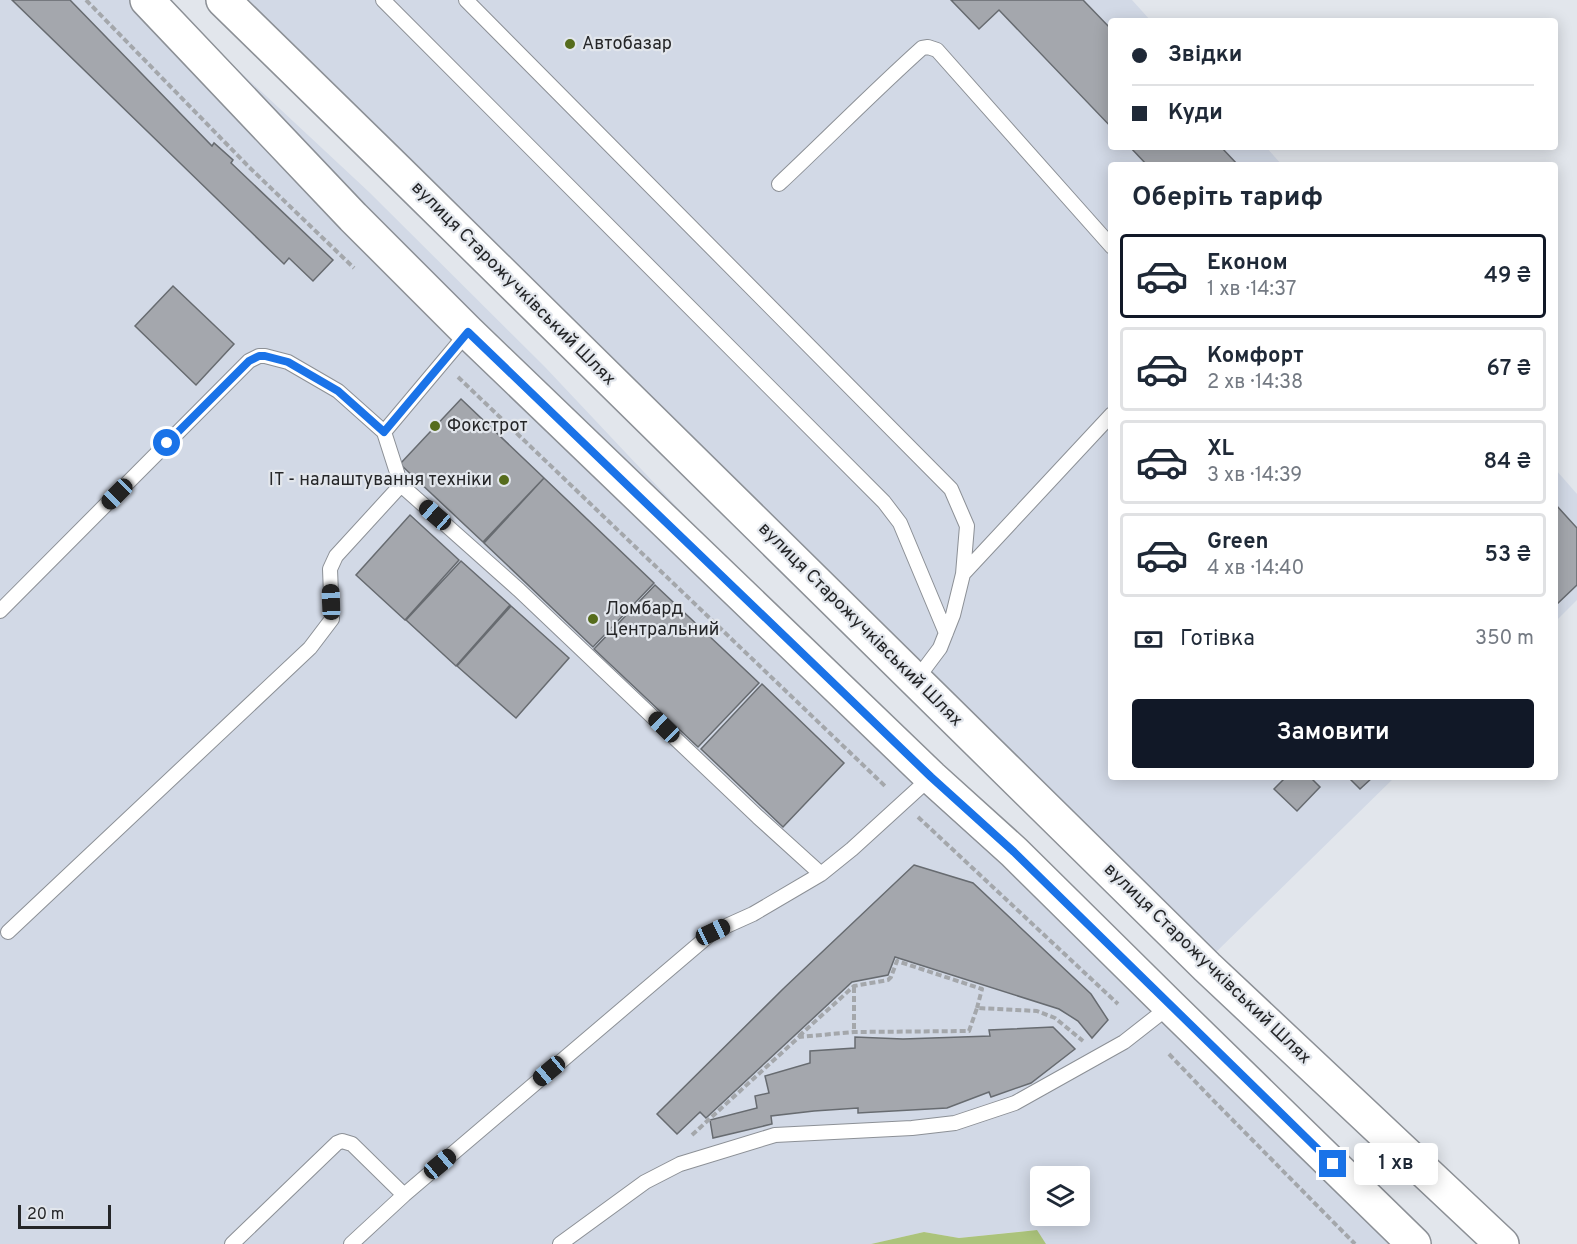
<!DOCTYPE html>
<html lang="uk">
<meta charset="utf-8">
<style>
body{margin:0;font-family:Overpass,sans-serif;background:#f6f6f7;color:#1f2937;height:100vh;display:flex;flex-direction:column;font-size:22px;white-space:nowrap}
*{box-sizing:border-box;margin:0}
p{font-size:20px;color:#747a83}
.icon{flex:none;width:33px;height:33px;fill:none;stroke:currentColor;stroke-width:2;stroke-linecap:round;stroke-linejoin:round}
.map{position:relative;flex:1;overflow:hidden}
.panel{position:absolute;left:1108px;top:162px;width:450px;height:618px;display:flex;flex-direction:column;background:#fff;border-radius:6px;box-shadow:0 3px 15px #0003}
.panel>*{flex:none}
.guide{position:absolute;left:1108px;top:18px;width:450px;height:132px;border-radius:6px;box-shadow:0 3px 15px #0003;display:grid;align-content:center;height:132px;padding:0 24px;background:#fff}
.controls{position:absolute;left:1030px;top:1166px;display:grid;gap:12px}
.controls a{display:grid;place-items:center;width:60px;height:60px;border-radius:6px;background:#fff;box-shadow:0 3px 15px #0003;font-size:30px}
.scale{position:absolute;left:18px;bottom:15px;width:93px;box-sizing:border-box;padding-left:6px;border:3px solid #252628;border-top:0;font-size:16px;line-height:21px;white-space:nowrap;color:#252628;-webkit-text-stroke:4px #e2e6ec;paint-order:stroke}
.end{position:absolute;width:27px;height:27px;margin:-14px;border:8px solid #1a73e8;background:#fff;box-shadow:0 0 0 3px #fff}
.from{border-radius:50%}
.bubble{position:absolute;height:42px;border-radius:6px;background:#fff;box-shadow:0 3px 15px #0003;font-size:20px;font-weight:600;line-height:42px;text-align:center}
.car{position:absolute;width:18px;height:36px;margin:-18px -9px;border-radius:8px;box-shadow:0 0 4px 2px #0007;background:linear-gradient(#222 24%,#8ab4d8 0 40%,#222 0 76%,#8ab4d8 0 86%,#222 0)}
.guide b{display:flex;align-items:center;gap:21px;height:57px;font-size:22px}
.guide b+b{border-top:2px solid #e0e1e3}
.guide i{width:15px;height:15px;background:#1f2937}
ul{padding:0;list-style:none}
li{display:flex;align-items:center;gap:18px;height:84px;margin:0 12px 9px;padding:0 12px;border:3px solid #e0e1e3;border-radius:6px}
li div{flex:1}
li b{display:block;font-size:22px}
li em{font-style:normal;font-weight:600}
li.on{border-color:#111827}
li>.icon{width:54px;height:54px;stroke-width:1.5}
h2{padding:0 24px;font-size:27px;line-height:72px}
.pay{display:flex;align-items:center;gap:15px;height:66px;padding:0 24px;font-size:22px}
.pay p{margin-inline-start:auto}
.cta{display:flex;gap:12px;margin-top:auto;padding:12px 24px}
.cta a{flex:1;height:69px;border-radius:6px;background:#111827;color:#fff;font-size:24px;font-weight:600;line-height:69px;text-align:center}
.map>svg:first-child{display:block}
</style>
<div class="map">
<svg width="1577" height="1244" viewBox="0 0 1577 1244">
<rect width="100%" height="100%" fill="#e2e6ec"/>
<path fill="#d2d9e6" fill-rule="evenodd" d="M 0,0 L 163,0 L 369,192 L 545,367 L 931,777 L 1127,946 L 1431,1244 L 1046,1244 L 1036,1230 L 959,1238 L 924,1232 L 871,1244 L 0,1244 ZM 1041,1176 L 1080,1176 L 1080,1215 L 1041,1215 Z
M 229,0 L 1132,0 L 1151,21 L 1112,21 L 1112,147 L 1266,147 L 1282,165 L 1112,165 L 1112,777 L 1395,777 L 1213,955 Z
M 1556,470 L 1577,494 L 1577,600 L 1556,621 Z"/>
<path fill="#abc37b" d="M 1037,1230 L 1046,1244 L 871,1244 L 924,1232 L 959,1238 Z"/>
<path fill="#a4a7ad" stroke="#676b70" stroke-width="1.5" d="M 12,0 L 70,0 L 212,146 L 214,143 L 233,160 L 231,163 L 333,260 L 313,281 L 289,258 L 284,264 Z
M 951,0 L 1083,0 L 1112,30 L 1112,128 L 999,10 L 979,29 Z
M 1130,147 L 1221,147 L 1238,165 L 1147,165 Z
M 173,286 L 234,344 L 196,385 L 135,326 Z
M 461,399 L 544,478 L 483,542 L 400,464 Z
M 544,478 L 654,583 L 593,647 L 484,543 Z
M 1556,505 L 1577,528 L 1577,585 L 1556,605 Z
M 410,515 L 459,560 L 405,620 L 356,575 Z
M 461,561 L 510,605 L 456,666 L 406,620 Z
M 655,585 L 759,683 L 698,747 L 594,649 Z
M 511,606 L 569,658 L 516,718 L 457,666 Z
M 762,684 L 844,763 L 783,827 L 701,749 Z
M 1286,777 L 1310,777 L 1320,787 L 1297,811 L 1274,789 Z
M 1348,777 L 1373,777 L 1360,789 Z
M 914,865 L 973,883 L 1091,994 L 1108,1020 L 1092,1038 L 1078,1021 L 1059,1009 L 895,957 L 888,975 L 852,982 L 706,1118 L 700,1112 L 677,1134 L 657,1114 L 783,989 Z
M 1053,1027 L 1075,1049 L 1031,1083 L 991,1097 L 989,1092 L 947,1108 L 858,1113 L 858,1108 L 814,1111 L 771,1116 L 772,1124 L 713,1138 L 710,1120 L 757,1108 L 755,1096 L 769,1093 L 765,1076 L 810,1063 L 810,1051 L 855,1048 L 855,1037 L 903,1039 L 990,1036 L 989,1030 Z"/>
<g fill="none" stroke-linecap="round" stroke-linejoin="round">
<g stroke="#8c9096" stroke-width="16">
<path id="lane" d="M 383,0 L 884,502 L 900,523 L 946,633
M 466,0 L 951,489 L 967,526 L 963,574 L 953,615 L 940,648 L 916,680
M 779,184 C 827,139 873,92 922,48 L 928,47 L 937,50 L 1112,247
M 384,432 L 468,332
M 963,574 L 1112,414
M 0,611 L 249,361 L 259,356 L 265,356 L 288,362 L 338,391 L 384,432 L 401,485 L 519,590 L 758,817 L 821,874
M 8,932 L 310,648 L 332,619 L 330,569 L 336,556 L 401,485
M 232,1244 L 337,1143 L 342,1141 L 352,1144 L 404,1195
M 351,1244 L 404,1195 L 713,932 L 753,914 L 821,874 L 852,849 L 931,777
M 560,1244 L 645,1182 L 680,1164 L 775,1135 L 912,1128 L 955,1123 L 1015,1103 L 1124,1042 L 1170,1006"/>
</g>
<g stroke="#8c9096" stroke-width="36">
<path id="primary" d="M 147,0 L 353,217 L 468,332 L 931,777 L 1014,852 L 1170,1006 L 1414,1244
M 223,0 L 397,170 L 1207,967 L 1502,1244"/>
</g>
<path stroke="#a4a7ab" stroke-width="4" stroke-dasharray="6 3" stroke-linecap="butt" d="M 86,0 L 249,167 L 354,268
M 458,377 L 886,787
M 918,817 L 1118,1004
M 854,987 L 854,1032
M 799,1036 L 854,986 L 888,980 L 891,977 L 897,961 L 982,989 L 977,1008
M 1169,1054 L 1211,1098 L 1355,1244
M 692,1135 L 799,1037 L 854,1032 L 969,1031 L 977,1008 L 1037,1011 L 1055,1018 L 1083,1041"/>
<use href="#lane" stroke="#fff" stroke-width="14"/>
<use href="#primary" stroke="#fff" stroke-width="33"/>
</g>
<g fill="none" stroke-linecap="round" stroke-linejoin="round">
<path stroke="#1a73e8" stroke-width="8" d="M 167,443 L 249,361 L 259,356 L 265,356 L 288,362 L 338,391 L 384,432 L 468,332 L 931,777 L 1014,852 L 1333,1164"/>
</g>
<g fill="#566c1c" stroke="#e2e6ec" stroke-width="2">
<circle cx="570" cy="44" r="6"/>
<circle cx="435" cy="426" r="6"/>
<circle cx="504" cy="480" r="6"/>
<circle cx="593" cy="619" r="6"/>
</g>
<g text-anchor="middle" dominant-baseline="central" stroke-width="4.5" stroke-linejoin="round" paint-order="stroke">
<g font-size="18" fill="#252628" stroke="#e2e6ec" text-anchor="start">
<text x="582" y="44">Автобазар</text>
<text x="447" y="426">Фокстрот</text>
<text x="492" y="480" text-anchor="end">ІТ - налаштування техніки</text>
<text x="605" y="609">Ломбард<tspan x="605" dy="21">Центральний</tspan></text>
</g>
<g font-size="18" fill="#252628" stroke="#e2e6ec">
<text transform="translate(513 284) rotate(45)">вулиця Старожучківський Шлях</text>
<text transform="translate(860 625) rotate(45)">вулиця Старожучківський Шлях</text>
<text transform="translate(1207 964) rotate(44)">вулиця Старожучківський Шлях</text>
</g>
</g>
</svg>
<div class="controls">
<a><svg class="icon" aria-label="layers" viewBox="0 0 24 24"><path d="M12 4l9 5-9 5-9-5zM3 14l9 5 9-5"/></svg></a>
</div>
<div class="scale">20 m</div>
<i class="end from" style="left:167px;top:443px"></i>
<i class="end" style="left:1333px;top:1164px"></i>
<div class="bubble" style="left:1354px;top:1143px;width:84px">1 хв</div>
<i class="car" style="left:117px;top:494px;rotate:225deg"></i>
<i class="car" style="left:435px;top:515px;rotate:311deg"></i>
<i class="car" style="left:331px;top:602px;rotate:358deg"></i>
<i class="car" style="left:664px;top:727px;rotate:314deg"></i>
<i class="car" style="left:713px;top:932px;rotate:65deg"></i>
<i class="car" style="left:549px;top:1071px;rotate:230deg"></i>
<i class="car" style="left:440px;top:1164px;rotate:50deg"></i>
<div class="guide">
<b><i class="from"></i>Звідки</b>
<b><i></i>Куди</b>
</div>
<section class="panel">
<h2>Оберіть тариф</h2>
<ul>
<li class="on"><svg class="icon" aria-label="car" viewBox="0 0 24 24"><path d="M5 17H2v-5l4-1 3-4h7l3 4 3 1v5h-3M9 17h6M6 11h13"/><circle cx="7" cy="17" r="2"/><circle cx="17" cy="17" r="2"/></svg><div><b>Економ</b><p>1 хв · 14:37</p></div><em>49 ₴</em></li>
<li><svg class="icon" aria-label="car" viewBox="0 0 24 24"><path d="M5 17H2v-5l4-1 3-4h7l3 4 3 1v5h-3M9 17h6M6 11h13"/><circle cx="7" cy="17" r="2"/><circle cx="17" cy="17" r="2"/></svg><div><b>Комфорт</b><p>2 хв · 14:38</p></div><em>67 ₴</em></li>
<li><svg class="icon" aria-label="car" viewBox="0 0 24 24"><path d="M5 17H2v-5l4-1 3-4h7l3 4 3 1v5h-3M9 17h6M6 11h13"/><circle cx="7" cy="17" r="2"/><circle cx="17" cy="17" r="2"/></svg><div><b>XL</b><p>3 хв · 14:39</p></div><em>84 ₴</em></li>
<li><svg class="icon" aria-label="car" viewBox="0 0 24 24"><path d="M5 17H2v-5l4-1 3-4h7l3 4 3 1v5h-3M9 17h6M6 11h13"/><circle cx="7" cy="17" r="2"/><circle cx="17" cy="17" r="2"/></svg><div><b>Green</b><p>4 хв · 14:40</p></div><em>53 ₴</em></li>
</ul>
<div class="pay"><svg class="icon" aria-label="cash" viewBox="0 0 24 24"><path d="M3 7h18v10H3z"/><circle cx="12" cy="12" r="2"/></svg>Готівка<p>350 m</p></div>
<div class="cta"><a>Замовити</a></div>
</section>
</div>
